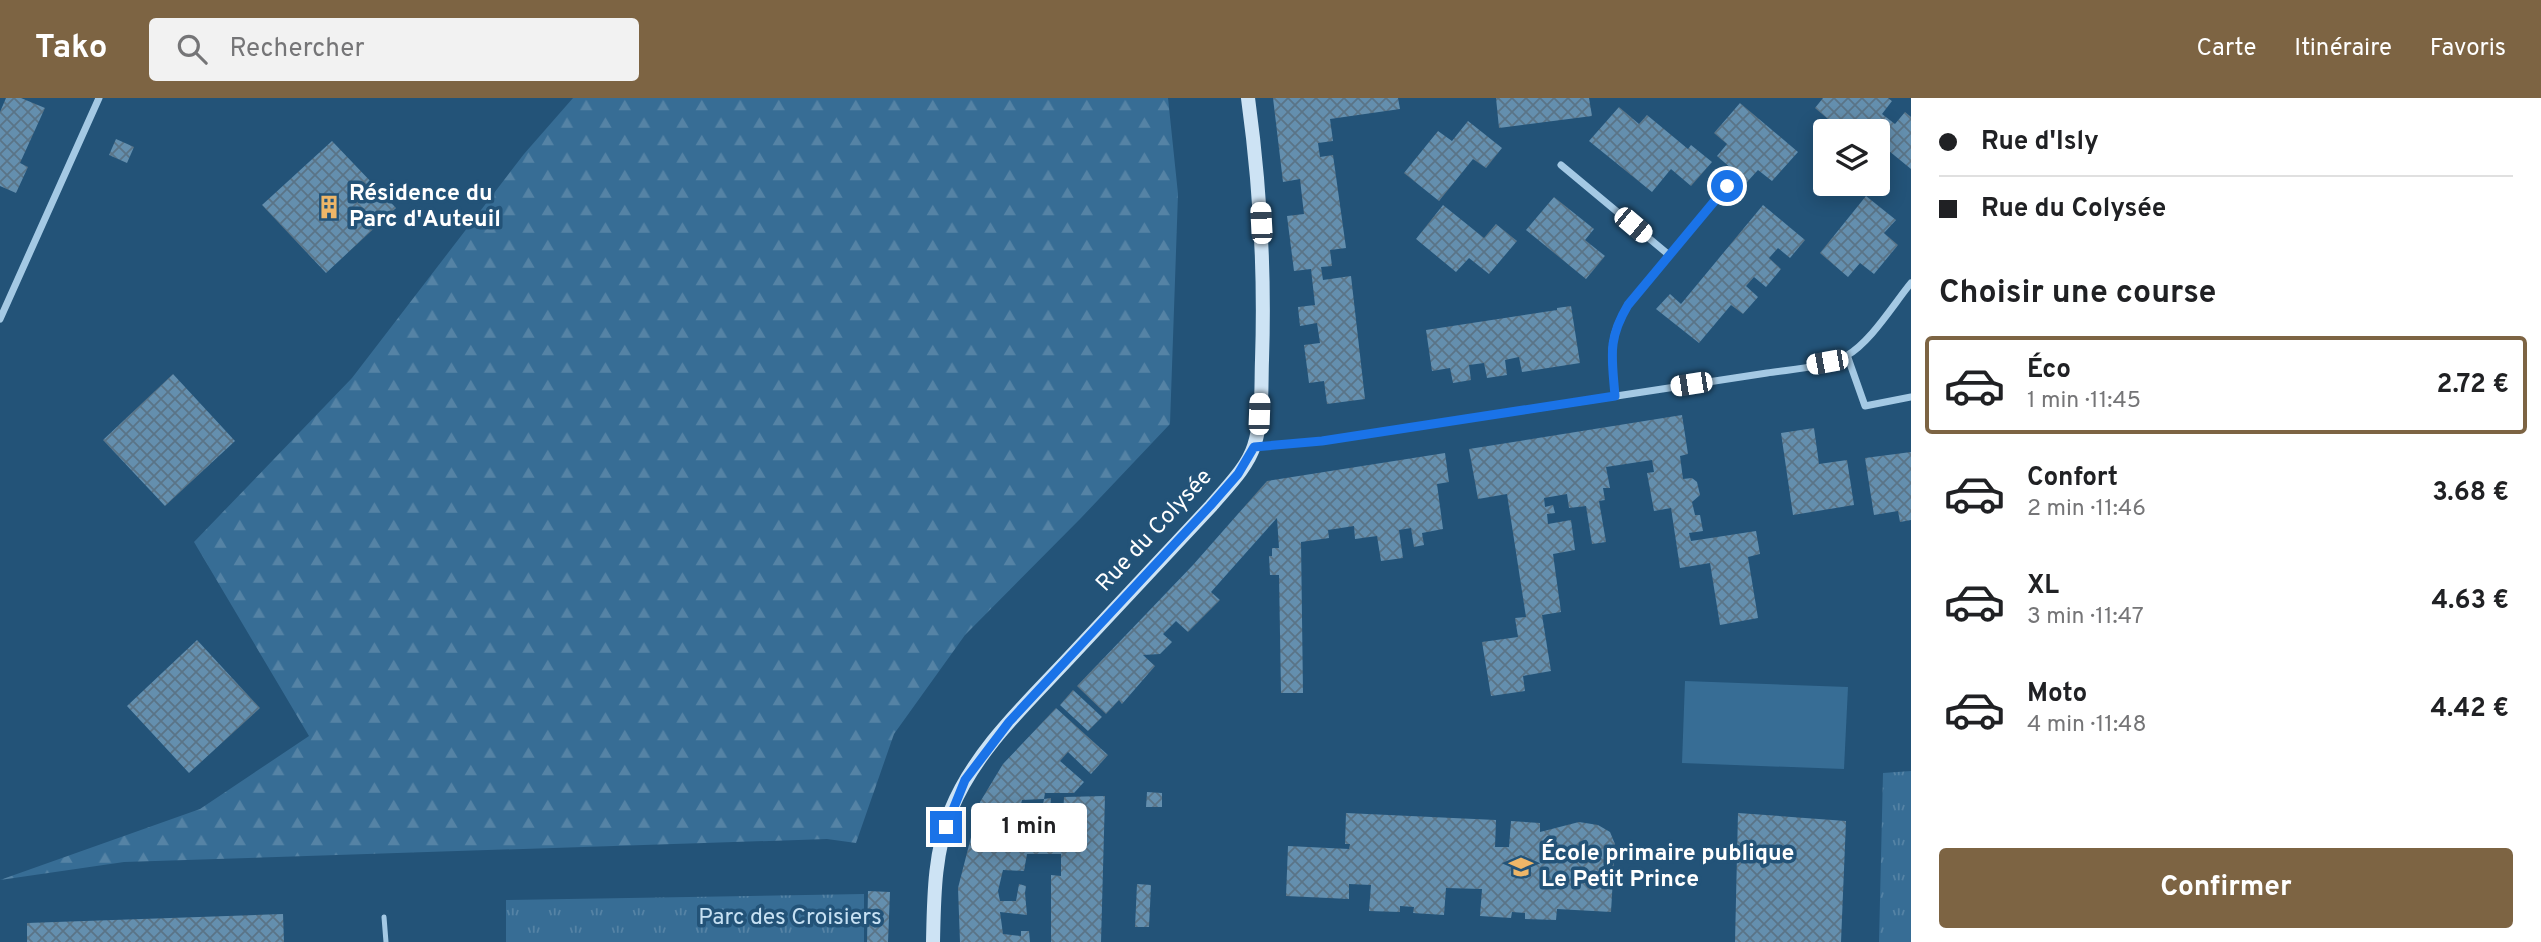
<!DOCTYPE html>
<html lang="fr">
<meta charset="utf-8">
<style>
body{margin:0;font-family:Overpass,sans-serif;background:#f2f2f2;color:#202124;height:100vh;display:flex;flex-direction:column;font-size:26px;white-space:nowrap}
*{box-sizing:border-box;margin:0}
p{font-size:23px;color:#757577}
.icon{flex:none;width:38px;height:38px;fill:none;stroke:currentColor;stroke-width:2;stroke-linecap:round;stroke-linejoin:round}
.map{position:relative;flex:1;overflow:hidden}
.panel{display:flex;flex-direction:column;background:#fff;width:630px}
.panel>*{flex:none}
.banner{display:grid;align-content:center;height:154px;padding:0 28px;background:#fff}
.controls{position:absolute;left:1813px;top:21px;display:grid;gap:14px}
.controls a{display:grid;place-items:center;width:77px;height:77px;border-radius:7px;background:#fff;box-shadow:0 4px 18px #0003;font-size:35px}
.end{position:absolute;width:32px;height:32px;margin:-16px;border:9px solid #1a73e8;background:#fff;box-shadow:0 0 0 4px #fff}
.from{border-radius:50%}
.bubble{position:absolute;height:49px;border-radius:7px;background:#fff;box-shadow:0 4px 18px #0003;font-size:23px;font-weight:700;line-height:49px;text-align:center}
.car{position:absolute;width:21px;height:42px;margin:-21px -10px;border-radius:9px;box-shadow:0 0 5px 2px #0007;background:linear-gradient(#fff 24%,#345 0 40%,#fff 0 76%,#345 0 86%,#fff 0)}
.banner b{display:flex;align-items:center;gap:24px;height:66px;font-size:26px}
.banner b+b{border-top:2px solid #e0e0e0}
.banner i{width:18px;height:18px;background:#202124}
ul{padding:0;list-style:none}
li{display:flex;align-items:center;gap:21px;height:98px;margin:0 14px 10px;padding:0 14px;border:4px solid transparent;border-radius:7px}
li div{flex:1}
li b{display:block;font-size:26px}
li em{font-style:normal;font-weight:700}
li.current{border-color:#7d6443}
li>.icon{width:63px;height:63px;stroke-width:1.5}
h2{padding:0 28px;font-size:32px;line-height:84px}
.action{display:flex;gap:14px;margin-top:auto;padding:14px 28px}
.action a{flex:1;height:80px;border-radius:7px;background:#7d6443;color:#fff;font-size:28px;font-weight:700;line-height:80px;text-align:center}
header{display:flex;align-items:center;gap:42px;box-sizing:border-box;height:98px;padding:0 35px;background:#7d6443;color:#fff}
header strong{font-size:33px}
nav{display:flex;gap:38px;margin-inline-start:auto;font-size:24px}
.search{width:490px;height:63px;background:#f2f2f2;display:flex;align-items:center;gap:18px;box-sizing:border-box;padding:0 24px;border-radius:7px;color:#757577;font-size:26px}
main{display:flex;flex:1;min-height:0}
.map>svg:first-child{display:block}
</style>
<header>
<strong>Tako</strong>
<div class="search"><svg class="icon" aria-label="search" viewBox="0 0 24 24"><circle cx="10" cy="10" r="6"/><path d="M15 15l6 6"/></svg>Rechercher</div>
<nav><a>Carte</a><a>Itinéraire</a><a>Favoris</a></nav>
</header>
<main>
<div class="map">
<svg width="1911" height="844" viewBox="0 0 1911 844">
<defs>
<pattern id="forest-firs" width="22" height="20" patternUnits="userSpaceOnUse" patternTransform="scale(1.75)"><rect width="22" height="20" fill="#376d95"/><path d="M5 1l3.5 6h-7zM16 11l3.5 6h-7z" fill="#5583a5"/></pattern>
<pattern id="park-tufts" width="24" height="20" patternUnits="userSpaceOnUse" patternTransform="scale(1.75)"><rect width="24" height="20" fill="#376d95"/><path d="M3 7l-1-3M5 7V3M7 7l1-3M15 17l-1-3M17 17v-4M19 17l1-3" fill="none" stroke="#5583a5"/></pattern>
<pattern id="building-cross-hatch" width="8" height="8" patternUnits="userSpaceOnUse" patternTransform="scale(1.75)"><rect width="8" height="8" fill="#648fae"/><path d="M0 0l8 8M0 8l8-8" fill="none" stroke="#5a7487"/></pattern>
</defs>
<rect width="100%" height="100%" fill="#235378"/>
<path fill="url(#forest-firs)" d="M 573,0 L 1168,0 L 1178,96 L 1170,326 L 1081,420 L 965,537 L 894,636 L 856,745 L 827,741 L 124,764 L 0,782 L 200,711 L 309,638 L 194,444 L 352,280 L 524,56 Z"/>
<path fill="url(#park-tufts)" d="M 1911,673 L 1911,844 L 1879,844 L 1883,675 Z
M 864,796 L 864,844 L 506,844 L 506,802 Z"/>
<path fill="#376d95" d="M 1685,583 L 1848,589 L 1844,671 L 1682,665 Z"/>
<path fill="url(#building-cross-hatch)" fill-rule="evenodd" d="M 6,0 L 21,0 L 45,10 L 20,65 L 28,69 L 16,95 L 0,88 L 0,14 Z
M 1273,0 L 1398,0 L 1400,11 L 1330,21 L 1333,43 L 1318,45 L 1320,59 L 1333,57 L 1346,150 L 1330,152 L 1332,168 L 1321,169 L 1323,182 L 1351,178 L 1365,301 L 1327,306 L 1324,283 L 1309,285 L 1304,247 L 1320,245 L 1317,225 L 1300,228 L 1298,209 L 1315,207 L 1311,171 L 1294,173 L 1287,118 L 1304,116 L 1302,99 L 1300,81 L 1283,84 Z
M 1496,0 L 1589,0 L 1592,18 L 1499,30 Z
M 1823,0 L 1888,0 L 1892,3 L 1882,16 L 1895,26 L 1905,14 L 1911,19 L 1911,71 L 1878,44 L 1878,33 L 1842,33 L 1815,10 Z
M 1740,5 L 1798,54 L 1772,83 L 1758,72 L 1747,84 L 1717,58 L 1727,46 L 1714,35 Z
M 1619,9 L 1639,26 L 1647,17 L 1688,51 L 1691,47 L 1712,64 L 1691,88 L 1671,71 L 1652,94 L 1589,43 Z
M 1468,23 L 1502,50 L 1486,70 L 1473,61 L 1439,103 L 1404,75 L 1438,33 L 1452,43 Z
M 116,41 L 134,49 L 127,65 L 109,57 Z
M 332,43 L 396,110 L 326,175 L 262,107 Z
M 1866,98 L 1896,122 L 1884,135 L 1898,147 L 1874,176 L 1860,165 L 1848,179 L 1820,155 Z
M 1554,99 L 1594,131 L 1585,142 L 1605,158 L 1586,181 L 1526,132 Z
M 1443,107 L 1484,140 L 1496,126 L 1517,143 L 1489,176 L 1469,160 L 1456,174 L 1416,141 Z
M 1763,107 L 1805,142 L 1790,160 L 1778,150 L 1769,160 L 1781,171 L 1766,189 L 1754,179 L 1746,188 L 1758,199 L 1743,216 L 1731,207 L 1699,245 L 1656,211 L 1670,196 L 1681,206 Z
M 1571,208 L 1580,265 L 1522,274 L 1519,259 L 1505,262 L 1507,277 L 1487,280 L 1484,265 L 1469,267 L 1471,282 L 1453,285 L 1450,270 L 1432,273 L 1426,232 L 1557,212 L 1557,210 Z
M 173,276 L 235,343 L 165,408 L 103,342 Z
M 1682,317 L 1688,356 L 1680,358 L 1683,381 L 1692,380 L 1697,384 L 1700,397 L 1692,404 L 1695,417 L 1700,417 L 1703,433 L 1689,435 L 1691,443 L 1756,433 L 1760,456 L 1748,459 L 1758,520 L 1720,527 L 1710,465 L 1680,470 L 1671,410 L 1654,413 L 1647,375 L 1654,374 L 1652,362 L 1606,369 L 1610,390 L 1603,390 L 1605,402 L 1599,403 L 1606,444 L 1592,446 L 1586,408 L 1569,410 L 1567,396 L 1544,400 L 1545,409 L 1553,407 L 1555,415 L 1547,416 L 1548,426 L 1571,422 L 1575,452 L 1553,456 L 1561,514 L 1542,517 L 1551,573 L 1523,578 L 1525,593 L 1491,598 L 1482,544 L 1518,539 L 1515,520 L 1526,519 L 1507,396 L 1478,401 L 1469,351 Z
M 1814,330 L 1819,366 L 1847,362 L 1854,407 L 1793,417 L 1781,335 Z
M 1911,354 L 1911,422 L 1900,424 L 1898,413 L 1874,417 L 1865,360 Z
M 1445,355 L 1449,384 L 1437,386 L 1443,431 L 1422,435 L 1424,447 L 1414,449 L 1411,430 L 1399,432 L 1403,460 L 1381,463 L 1377,438 L 1355,441 L 1354,428 L 1328,432 L 1329,440 L 1301,444 L 1303,595 L 1281,595 L 1279,477 L 1270,477 L 1269,458 L 1272,458 L 1272,450 L 1279,450 L 1277,420 L 1211,494 L 1220,502 L 1188,534 L 1176,523 L 1163,536 L 1172,544 L 1160,556 L 1143,557 L 1155,568 L 1122,606 L 1119,602 L 1106,616 L 1077,588 L 1193,467 L 1267,383 Z
M 197,542 L 260,610 L 189,675 L 127,608 Z
M 1073,592 L 1102,619 L 1088,633 L 1060,607 Z
M 1056,610 L 1108,657 L 1091,676 L 1068,654 L 1060,663 L 1084,684 L 1074,695 L 1045,695 L 1044,701 L 1051,700 L 1050,713 L 1042,712 L 1044,701 L 1022,702 L 1018,719 L 1035,719 L 1034,728 L 1039,728 L 1041,717 L 1063,718 L 1064,699 L 1105,698 L 1101,844 L 1051,844 L 1051,777 L 1061,778 L 1061,756 L 1027,756 L 1024,773 L 1003,772 L 998,793 L 1000,803 L 1016,803 L 1019,786 L 1026,788 L 1025,795 L 1027,817 L 1000,814 L 1003,836 L 1021,838 L 1021,833 L 1029,833 L 1030,844 L 960,844 L 958,790 L 980,704 L 1003,666 ZM 1052,730 L 1062,731 L 1062,741 L 1050,740 ZM 1013,732 L 1031,733 L 1031,739 L 1036,739 L 1035,746 L 1011,744 Z
M 1147,694 L 1162,695 L 1162,709 L 1146,709 Z
M 1346,715 L 1496,722 L 1495,749 L 1509,749 L 1511,723 L 1540,725 L 1540,734 L 1579,724 L 1598,727 L 1610,734 L 1615,746 L 1611,814 L 1557,811 L 1556,822 L 1525,821 L 1525,815 L 1512,814 L 1511,820 L 1480,818 L 1482,791 L 1446,790 L 1444,817 L 1413,815 L 1414,809 L 1400,808 L 1400,814 L 1369,813 L 1371,787 L 1349,786 L 1349,801 L 1286,798 L 1288,748 L 1349,751 L 1350,746 L 1345,746 Z
M 1738,715 L 1846,723 L 1841,844 L 1735,844 Z
M 1137,786 L 1151,787 L 1149,829 L 1135,829 Z
M 868,793 L 890,794 L 888,844 L 867,844 Z
M 283,816 L 284,844 L 27,844 L 27,825 Z"/>
<g fill="none" stroke-linecap="round" stroke-linejoin="round">
<path stroke="#a4c9e4" stroke-width="5" d="M 384,819 L 386,844"/>
<path stroke="#a4c9e4" stroke-width="7" d="M 1561,67 L 1669,157
M 0,221 L 99,0
M 1847,257 L 1865,308 L 1911,299
M 1615,298 C 1612,259 1606,242 1628,207 L 1727,88
M 1254,349 L 1322,343 L 1767,275 C 1792,271 1824,270 1846,258 C 1870,245 1893,207 1911,185"/>
<path stroke="#cde3f4" stroke-width="14" d="M 933,844 C 934,799 934,755 951,712 C 975,653 1025,607 1068,561 C 1116,510 1163,459 1211,408 C 1226,390 1247,370 1254,348 C 1263,321 1261,289 1262,262 C 1265,174 1260,87 1248,0"/>
</g>
<g fill="none" stroke-linecap="round" stroke-linejoin="round">
<path stroke="#1a73e8" stroke-width="9" d="M 946,729 L 965,682 L 1009,624 L 1210,408 L 1238,376 L 1254,349 L 1322,343 L 1615,298 C 1612,259 1607,242 1628,207 L 1727,88"/>
</g>
<defs>
<g id="building-bare" transform="scale(1.89)"><path d="M-4-6H4V6H1V3H-1V6H-4ZM-2.5-4.3h1.7v1.8h-1.7ZM.8-4.3h1.7v1.8H.8ZM-2.5-1h1.7V.8h-1.7ZM.8-1h1.7V.8H.8Z" fill="#eeb668" stroke="#235378" stroke-width="2.5" paint-order="stroke"/></g>
<g id="school-bare" transform="scale(1.89)"><path d="M0-5L7-2L0 1L-7-2ZM-4 1L0 2.5L4 1V4Q0 6-4 4Z" fill="#eeb668" stroke="#235378" stroke-width="2.5" paint-order="stroke"/></g>
</defs>
<g fill-rule="evenodd">
<use href="#building-bare" x="329" y="109"/>
<use href="#school-bare" x="1521" y="769"/>
</g>
<g text-anchor="middle" dominant-baseline="central" stroke-width="7" stroke-linejoin="round" paint-order="stroke">
<g font-size="23" font-weight="bold" fill="#fff" stroke="#235378" text-anchor="start">
<text x="349" y="96">Résidence du<tspan x="349" dy="26">Parc d'Auteuil</tspan></text>
<text x="1541" y="756">École primaire publique<tspan x="1541" dy="26">Le Petit Prince</tspan></text>
</g>
<g font-size="23" fill="#fff" stroke="#235378">
<text transform="translate(1155 433) rotate(-47)">Rue du Colysée</text>
</g>
<g font-size="23" fill="#c7e1f3" stroke="#235378">
<text x="790" y="820">Parc des Croisiers</text>
</g>
</g>
</svg>
<div class="controls">
<a><svg class="icon" aria-label="layers" viewBox="0 0 24 24"><path d="M12 4l9 5-9 5-9-5zM3 14l9 5 9-5"/></svg></a>
</div>
<i class="end from" style="left:1727px;top:88px"></i>
<i class="end" style="left:946px;top:729px"></i>
<div class="bubble" style="left:971px;top:705px;width:116px">1 min</div>
<i class="car" style="left:1261px;top:125px;rotate:357deg"></i>
<i class="car" style="left:1633px;top:127px;rotate:130deg"></i>
<i class="car" style="left:1827px;top:264px;rotate:260deg"></i>
<i class="car" style="left:1691px;top:286px;rotate:261deg"></i>
<i class="car" style="left:1259px;top:316px;rotate:2deg"></i>
</div>
<section class="panel">
<div class="banner">
<b><i class="from"></i>Rue d'Isly</b>
<b><i></i>Rue du Colysée</b>
</div>
<h2>Choisir une course</h2>
<ul>
<li class="current"><svg class="icon" aria-label="car" viewBox="0 0 24 24"><path d="M5 17H2v-5l4-1 3-4h7l3 4 3 1v5h-3M9 17h6M6 11h13"/><circle cx="7" cy="17" r="2"/><circle cx="17" cy="17" r="2"/></svg><div><b>Éco</b><p>1 min · 11:45</p></div><em>2.72 €</em></li>
<li><svg class="icon" aria-label="car" viewBox="0 0 24 24"><path d="M5 17H2v-5l4-1 3-4h7l3 4 3 1v5h-3M9 17h6M6 11h13"/><circle cx="7" cy="17" r="2"/><circle cx="17" cy="17" r="2"/></svg><div><b>Confort</b><p>2 min · 11:46</p></div><em>3.68 €</em></li>
<li><svg class="icon" aria-label="car" viewBox="0 0 24 24"><path d="M5 17H2v-5l4-1 3-4h7l3 4 3 1v5h-3M9 17h6M6 11h13"/><circle cx="7" cy="17" r="2"/><circle cx="17" cy="17" r="2"/></svg><div><b>XL</b><p>3 min · 11:47</p></div><em>4.63 €</em></li>
<li><svg class="icon" aria-label="car" viewBox="0 0 24 24"><path d="M5 17H2v-5l4-1 3-4h7l3 4 3 1v5h-3M9 17h6M6 11h13"/><circle cx="7" cy="17" r="2"/><circle cx="17" cy="17" r="2"/></svg><div><b>Moto</b><p>4 min · 11:48</p></div><em>4.42 €</em></li>
</ul>
<div class="action"><a>Confirmer</a></div>
</section>
</main>
